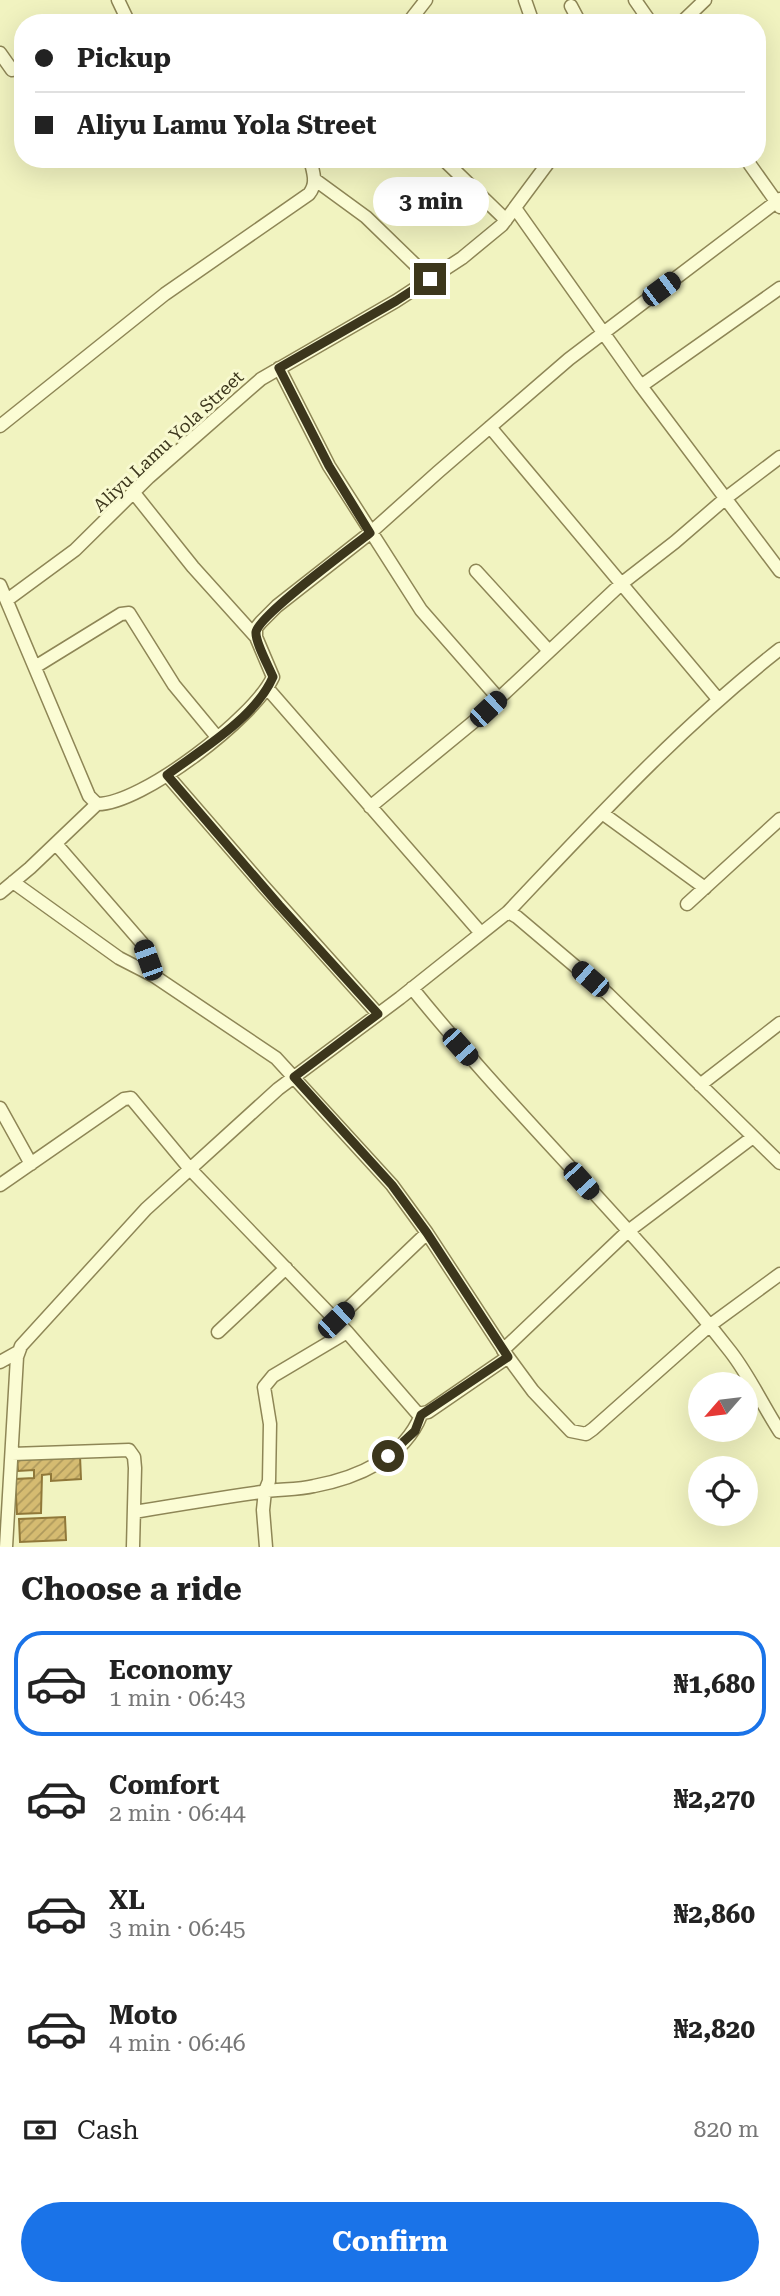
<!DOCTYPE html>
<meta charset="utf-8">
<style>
body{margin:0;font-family:"Roboto Serif",serif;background:#f6f6f6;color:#222;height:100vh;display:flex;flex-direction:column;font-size:26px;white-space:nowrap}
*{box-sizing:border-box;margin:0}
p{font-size:23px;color:#767676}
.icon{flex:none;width:38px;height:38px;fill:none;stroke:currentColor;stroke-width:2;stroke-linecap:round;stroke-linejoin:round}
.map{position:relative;height:1547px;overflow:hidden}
.side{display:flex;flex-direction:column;background:#fff;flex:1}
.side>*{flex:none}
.top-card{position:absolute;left:14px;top:14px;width:752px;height:154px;border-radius:28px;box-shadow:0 7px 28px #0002;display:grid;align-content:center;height:154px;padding:0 21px;background:#fff}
.needle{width:46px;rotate:242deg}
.tools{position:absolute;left:688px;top:1372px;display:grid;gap:14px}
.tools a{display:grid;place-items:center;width:70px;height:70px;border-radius:50%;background:#fff;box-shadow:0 7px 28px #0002;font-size:35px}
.end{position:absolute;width:32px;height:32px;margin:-16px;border:9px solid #3c361c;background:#fff;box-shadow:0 0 0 4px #fff}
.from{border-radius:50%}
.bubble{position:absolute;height:49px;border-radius:24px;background:#fff;box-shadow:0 7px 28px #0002;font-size:23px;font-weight:700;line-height:49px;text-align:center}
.car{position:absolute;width:21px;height:42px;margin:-21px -10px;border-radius:9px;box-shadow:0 0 5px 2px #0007;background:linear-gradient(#222 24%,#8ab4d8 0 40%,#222 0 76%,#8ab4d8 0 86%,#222 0)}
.top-card b{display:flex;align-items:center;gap:24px;height:66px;font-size:26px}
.top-card b+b{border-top:2px solid #e0e0e0}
.top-card i{width:18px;height:18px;background:#222}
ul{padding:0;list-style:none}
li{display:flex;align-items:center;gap:21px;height:105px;margin:0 14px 10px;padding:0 7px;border:4px solid transparent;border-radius:28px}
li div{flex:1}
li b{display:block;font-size:26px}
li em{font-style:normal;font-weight:700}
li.on{border-color:#1a73e8}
li>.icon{width:63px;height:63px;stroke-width:1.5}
h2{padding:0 21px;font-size:32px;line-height:84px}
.pay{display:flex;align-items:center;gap:18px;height:77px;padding:0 21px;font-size:26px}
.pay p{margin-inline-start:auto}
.action{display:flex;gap:14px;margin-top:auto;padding:14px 21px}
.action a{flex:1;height:80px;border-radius:42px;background:#1a73e8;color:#fff;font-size:28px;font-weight:700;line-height:80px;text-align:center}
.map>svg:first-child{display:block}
</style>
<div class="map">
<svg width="780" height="1547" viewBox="0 0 780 1547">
<defs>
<pattern id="building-hatch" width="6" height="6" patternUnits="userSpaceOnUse" patternTransform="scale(1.75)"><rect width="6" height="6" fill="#d5bb71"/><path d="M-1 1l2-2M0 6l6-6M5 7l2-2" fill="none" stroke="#ae995c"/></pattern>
</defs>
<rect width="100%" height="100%" fill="#f1f3c0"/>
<path fill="url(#building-hatch)" stroke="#907839" stroke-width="2" d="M 80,1456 L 81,1479 L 51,1481 L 51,1474 L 42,1475 L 41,1513 L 17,1514 L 15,1479 L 34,1478 L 34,1470 L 18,1471 L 17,1459 Z
M 65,1517 L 66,1540 L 20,1542 L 19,1519 Z"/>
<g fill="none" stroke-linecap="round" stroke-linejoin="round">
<g stroke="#8e8656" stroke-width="15">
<path id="minor" d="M 118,0 L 129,23
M 525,0 L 533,23
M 635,0 L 651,23
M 571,6 L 580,23
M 408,23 L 426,0
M 681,23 L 705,0
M 0,53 L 12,70
M 443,159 L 506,220
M 746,159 L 780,207
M 314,179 L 366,217 L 430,279
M 515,208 L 641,386 L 780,571
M 279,368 L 329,466 L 421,610 L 499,699
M 641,386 L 780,288
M 0,426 L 165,294 L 309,194 C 318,183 313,172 310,159
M 490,427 L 718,699
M 134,493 L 193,567 L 256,637
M 476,571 L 549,651
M 0,585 L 89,796 L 97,804 C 141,805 255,717 273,677 L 256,637 L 256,628 L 261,622 L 277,606 L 370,533 L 438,472 L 569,359 L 780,199
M 7,600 L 75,550 L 149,477 L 261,379 L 396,301 L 462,258 L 502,225 L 551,159
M 35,667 L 121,614 L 129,613 L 174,685 L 217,737
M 268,689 L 480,932
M 167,775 L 264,887 L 378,1014
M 370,807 L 477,719 L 621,584 L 675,542 L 726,498 L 780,457
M 602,813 L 705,888
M 56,844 L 142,943 L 154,976
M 13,882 L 119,958 L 154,976 L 276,1058 L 392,1185 L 427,1233 L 508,1357 L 533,1391 L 571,1431 L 586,1434 L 593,1429 L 709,1326 L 780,1274
M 0,893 L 30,868 L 97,804
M 687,904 L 780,819
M 508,912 C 595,820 680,727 780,649
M 412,988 C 513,1113 631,1224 730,1351 C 749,1375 763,1406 780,1432
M 700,1085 L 780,1023
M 0,1108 L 31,1164
M 0,1185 L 124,1099 L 131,1098 L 190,1169 L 347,1332 L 418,1414 L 428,1412 L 508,1357
M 336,1320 L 427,1233
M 218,1332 L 286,1268
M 503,1350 L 627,1232 L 753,1137
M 0,1362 L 18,1352
M 12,1454 L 129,1450 L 134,1457 L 135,1468 L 133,1547
M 134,1512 C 176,1505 219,1498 261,1492 C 279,1489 297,1490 314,1486 C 357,1478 404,1458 421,1415
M 6,1547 L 17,1357 L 21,1346 L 146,1209 L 278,1089 L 400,998 L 508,912 L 517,917 L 608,994 L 780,1163
M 266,1547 L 263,1510 L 265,1491 L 269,1481 L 270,1424 L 264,1387 L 273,1376 L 347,1332"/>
</g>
<use href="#minor" stroke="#fbfcd4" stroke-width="12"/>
</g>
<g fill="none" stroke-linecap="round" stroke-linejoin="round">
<path stroke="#3c361c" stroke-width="9" d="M 388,1456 L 415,1431 L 421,1415 L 508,1357 L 427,1233 L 392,1185 L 294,1077 L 378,1014 L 279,905 L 167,775 C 202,749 255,718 273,677 C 269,667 255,642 256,632 C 259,615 351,548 370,533 L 329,466 L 279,368 L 396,301 L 430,279"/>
</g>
<g text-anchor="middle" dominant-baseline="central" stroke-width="6" stroke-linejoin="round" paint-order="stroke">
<g font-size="18" fill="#3c361c" stroke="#f8f9d0">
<text transform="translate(168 441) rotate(-43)">Aliyu Lamu Yola Street</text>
</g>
</g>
</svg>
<div class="tools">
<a><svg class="needle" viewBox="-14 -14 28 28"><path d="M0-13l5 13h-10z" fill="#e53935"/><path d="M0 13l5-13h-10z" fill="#767676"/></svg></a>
<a><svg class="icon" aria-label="locate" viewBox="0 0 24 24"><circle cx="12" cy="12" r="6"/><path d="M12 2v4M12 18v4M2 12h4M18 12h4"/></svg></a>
</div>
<i class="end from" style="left:388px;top:1456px"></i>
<i class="end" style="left:430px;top:279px"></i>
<div class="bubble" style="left:373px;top:177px;width:116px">3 min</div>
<i class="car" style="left:661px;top:289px;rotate:53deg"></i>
<i class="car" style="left:488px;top:709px;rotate:47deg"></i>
<i class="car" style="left:148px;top:960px;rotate:340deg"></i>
<i class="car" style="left:590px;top:979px;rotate:311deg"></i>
<i class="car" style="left:460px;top:1047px;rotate:138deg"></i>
<i class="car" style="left:581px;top:1181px;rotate:138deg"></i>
<i class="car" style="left:336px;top:1320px;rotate:46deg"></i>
<div class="top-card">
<b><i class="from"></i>Pickup</b>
<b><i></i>Aliyu Lamu Yola Street</b>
</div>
</div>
<section class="side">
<h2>Choose a ride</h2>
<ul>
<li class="on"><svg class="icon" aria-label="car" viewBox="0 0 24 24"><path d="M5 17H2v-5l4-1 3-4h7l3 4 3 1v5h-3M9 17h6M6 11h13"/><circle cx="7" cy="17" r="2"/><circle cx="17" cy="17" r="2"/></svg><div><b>Economy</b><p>1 min · 06:43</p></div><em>₦1,680</em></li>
<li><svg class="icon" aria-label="car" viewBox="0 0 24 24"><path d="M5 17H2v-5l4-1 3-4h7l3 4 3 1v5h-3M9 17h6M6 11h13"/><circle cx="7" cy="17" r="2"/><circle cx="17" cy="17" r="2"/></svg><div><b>Comfort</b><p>2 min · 06:44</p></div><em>₦2,270</em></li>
<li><svg class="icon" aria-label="car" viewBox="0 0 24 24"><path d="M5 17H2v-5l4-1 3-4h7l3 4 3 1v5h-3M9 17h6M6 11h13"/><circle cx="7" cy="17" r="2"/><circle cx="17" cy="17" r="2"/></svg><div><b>XL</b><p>3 min · 06:45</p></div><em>₦2,860</em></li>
<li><svg class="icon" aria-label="car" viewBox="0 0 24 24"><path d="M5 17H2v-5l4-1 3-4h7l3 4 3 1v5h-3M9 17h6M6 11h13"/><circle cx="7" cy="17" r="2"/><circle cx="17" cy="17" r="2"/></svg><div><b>Moto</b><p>4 min · 06:46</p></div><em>₦2,820</em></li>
</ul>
<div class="pay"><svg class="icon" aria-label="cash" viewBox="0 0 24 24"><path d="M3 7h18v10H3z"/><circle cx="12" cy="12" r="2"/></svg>Cash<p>820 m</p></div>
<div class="action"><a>Confirm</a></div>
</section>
